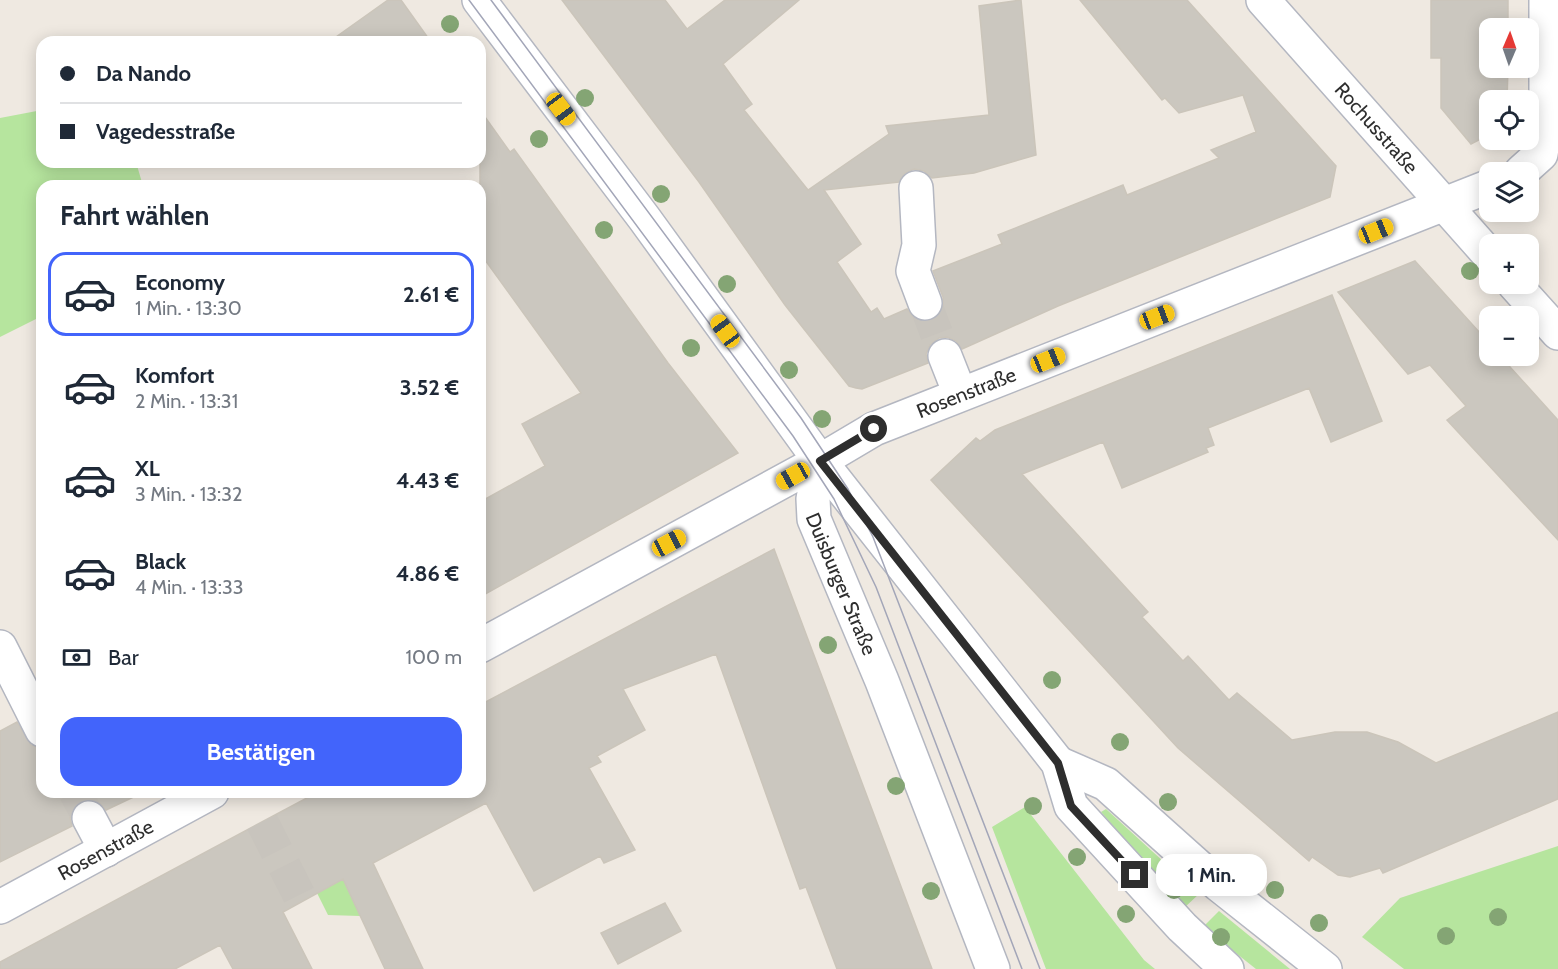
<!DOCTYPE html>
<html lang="de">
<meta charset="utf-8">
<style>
body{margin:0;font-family:Cabin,sans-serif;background:#f2f2f3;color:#1f2937;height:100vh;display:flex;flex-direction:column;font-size:22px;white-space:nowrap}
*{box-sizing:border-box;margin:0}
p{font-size:20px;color:#747a83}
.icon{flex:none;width:33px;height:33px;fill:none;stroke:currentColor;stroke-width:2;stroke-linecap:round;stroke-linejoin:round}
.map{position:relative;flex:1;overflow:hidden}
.details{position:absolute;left:36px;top:180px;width:450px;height:618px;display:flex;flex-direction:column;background:#fff;border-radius:18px;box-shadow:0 3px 15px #0003}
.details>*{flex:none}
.top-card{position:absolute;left:36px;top:36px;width:450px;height:132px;border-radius:18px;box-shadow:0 3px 15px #0003;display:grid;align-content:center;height:132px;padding:0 24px;background:#fff}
.needle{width:39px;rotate:2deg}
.controls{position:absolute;left:1479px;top:18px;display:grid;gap:12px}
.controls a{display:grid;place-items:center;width:60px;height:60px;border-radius:12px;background:#fff;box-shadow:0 3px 15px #0003;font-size:30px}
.end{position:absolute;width:27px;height:27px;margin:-14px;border:8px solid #2e2e2e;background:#fff;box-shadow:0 0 0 3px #fff}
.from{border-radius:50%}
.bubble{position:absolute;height:42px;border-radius:18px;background:#fff;box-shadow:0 3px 15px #0003;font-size:20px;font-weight:800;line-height:42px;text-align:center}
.car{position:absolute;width:18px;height:36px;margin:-18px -9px;border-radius:8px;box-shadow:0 0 4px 2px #0007;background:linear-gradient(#f5c518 24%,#345 0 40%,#f5c518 0 76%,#345 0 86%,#f5c518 0)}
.top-card b{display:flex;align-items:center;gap:21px;height:57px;font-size:22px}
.top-card b+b{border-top:2px solid #e0e1e3}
.top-card i{width:15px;height:15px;background:#1f2937}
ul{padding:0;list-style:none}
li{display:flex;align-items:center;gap:18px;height:84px;margin:0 12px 9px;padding:0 12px;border:3px solid transparent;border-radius:18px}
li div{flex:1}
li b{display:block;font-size:22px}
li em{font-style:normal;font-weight:800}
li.selected{border-color:#4264fb}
li>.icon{width:54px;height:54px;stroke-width:1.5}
h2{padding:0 24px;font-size:27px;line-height:72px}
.pay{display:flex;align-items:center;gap:15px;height:66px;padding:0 24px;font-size:22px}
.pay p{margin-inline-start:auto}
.button{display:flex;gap:12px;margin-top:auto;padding:12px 24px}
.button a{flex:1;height:69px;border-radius:18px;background:#4264fb;color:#fff;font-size:24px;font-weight:800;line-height:69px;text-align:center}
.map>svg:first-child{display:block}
</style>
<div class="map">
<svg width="1558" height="969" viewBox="0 0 1558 969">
<rect width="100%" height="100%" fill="#efe9e1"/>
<path fill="#b6e59e" d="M 42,110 L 42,162 L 136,162 L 143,186 L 42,186 L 42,316 L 0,337 L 0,118 Z
M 1025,807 L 1144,960 L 1155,969 L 1046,969 L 992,827 Z
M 1106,809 L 1199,894 L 1184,908 L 1101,812 Z
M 1558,846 L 1558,969 L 1404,969 L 1362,937 L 1400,898 Z
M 371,864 L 391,902 L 360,916 L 328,915 L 317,893 Z
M 1219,911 L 1290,969 L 1256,969 L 1203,927 Z"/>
<path fill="#cbc7bf" stroke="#cbc5ba" stroke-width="1.5" d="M 388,0 L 401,0 L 431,42 L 329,42 Z
M 562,0 L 665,0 L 687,29 L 725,0 L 799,0 L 723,64 L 752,104 L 744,110 L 808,190 L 889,134 L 886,126 L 989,115 L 979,6 L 1021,0 L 1036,155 L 974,173 L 932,178 L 924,171 L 914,169 L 905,173 L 899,182 L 824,190 L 861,244 L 837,262 L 871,312 L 877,308 L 884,319 L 907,309 L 913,317 L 921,321 L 931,321 L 939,315 L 943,307 L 943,297 L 933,271 L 1002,244 L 998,235 L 1123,185 L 1127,195 L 1219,158 L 1211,150 L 1256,132 L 1243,95 L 1179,113 L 1165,98 L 1162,100 L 1080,0 L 1187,0 L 1336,166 L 1330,197 L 1058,306 L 962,349 L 956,341 L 947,337 L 939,338 L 930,345 L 926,354 L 928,363 L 862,389 L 856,388 L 849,386 L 785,305 L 699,182 Z
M 1431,0 L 1508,0 L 1508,28 L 1490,28 L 1490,68 L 1508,68 L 1507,100 L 1490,100 L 1490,134 L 1471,144 L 1441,108 L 1441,58 L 1431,58 Z
M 480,110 L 510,152 L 514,149 L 668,363 L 738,453 L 480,597 L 480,502 L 545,466 L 522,424 L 581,393 L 480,253 Z
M 1415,261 L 1490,344 L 1490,356 L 1500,356 L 1558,420 L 1558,540 L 1447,420 L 1466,406 L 1430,365 L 1408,374 L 1338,292 Z
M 1332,295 L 1382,421 L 1331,442 L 1309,388 L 1208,428 L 1214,445 L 1206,448 L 1208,452 L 1122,488 L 1103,442 L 1022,474 L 1148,612 L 1142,617 L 1183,661 L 1188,656 L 1229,700 L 1237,693 L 1292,740 L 1335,732 L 1367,732 L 1398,742 L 1436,763 L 1558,712 L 1558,799 L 1383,873 L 1380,868 L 1350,877 L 1338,875 L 1312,857 L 1309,861 L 1178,748 L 931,480 L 976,438 L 980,441 L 995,430 Z
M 774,549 L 932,969 L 837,969 L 806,887 L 800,889 L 716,654 L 623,689 L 645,730 L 597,756 L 601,762 L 589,768 L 635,850 L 604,863 L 600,856 L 534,891 L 486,803 L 373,863 L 423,969 L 385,969 L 343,879 L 283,912 L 312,969 L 233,969 L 220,945 L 175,969 L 0,969 L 0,962 L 318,792 L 481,792 L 480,705 Z
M 17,722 L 31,745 L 42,749 L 42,792 L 144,792 L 106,810 L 98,802 L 89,799 L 81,801 L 73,809 L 70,818 L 72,826 L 0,862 L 0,731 Z
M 665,903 L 681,931 L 618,964 L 601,933 Z"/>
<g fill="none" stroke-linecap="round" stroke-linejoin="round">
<path stroke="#c8c4bd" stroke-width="33" stroke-dasharray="33 16" stroke-linecap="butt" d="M 925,303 L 945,356
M 75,792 L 89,818
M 262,822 L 302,901"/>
<g stroke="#b4b7c1" stroke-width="36">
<g id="minor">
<path d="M 479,0 L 644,218 L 820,461 L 1058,763 L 1071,806 L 1182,927 L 1227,969"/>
<path id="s1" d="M 1263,0 L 1490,256"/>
<path d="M 1521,172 L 1541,154 L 1546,125 L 1546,0"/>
<path d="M 916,188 L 919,245 L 913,271 L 925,303"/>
<path d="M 1514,284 L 1558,333"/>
<path d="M 945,356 L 960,394"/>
<path id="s2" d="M 820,461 L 813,499 L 814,519 L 882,681 L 993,969"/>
<path id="s3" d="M 480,646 L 820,461 L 874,429 L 1490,186"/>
<path d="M 0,647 L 42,730"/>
<path d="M 1058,763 L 1106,784 L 1219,885 L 1325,969"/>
<path d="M 89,818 L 106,850"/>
<path id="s4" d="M 0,907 L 212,792"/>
</g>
</g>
<use href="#minor" stroke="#fff" stroke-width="33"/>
<path stroke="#a3a6b8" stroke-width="1.5" d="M 469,0 L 793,436 L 834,499 L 876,587 L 1022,969
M 491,0 L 801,418 L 848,489 L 873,537 L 1040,969"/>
</g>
<g fill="#84a574">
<circle cx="450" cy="24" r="9"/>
<circle cx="585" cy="98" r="9"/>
<circle cx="539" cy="139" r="9"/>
<circle cx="661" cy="194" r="9"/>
<circle cx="604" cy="230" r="9"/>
<circle cx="1470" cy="271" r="9"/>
<circle cx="727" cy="284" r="9"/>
<circle cx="691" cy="348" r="9"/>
<circle cx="789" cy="370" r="9"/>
<circle cx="822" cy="419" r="9"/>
<circle cx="828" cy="645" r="9"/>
<circle cx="1052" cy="680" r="9"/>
<circle cx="1120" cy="742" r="9"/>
<circle cx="896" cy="786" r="9"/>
<circle cx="1168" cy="802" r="9"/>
<circle cx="1033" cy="806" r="9"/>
<circle cx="1077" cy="857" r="9"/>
<circle cx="1174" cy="890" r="9"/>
<circle cx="1275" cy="890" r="9"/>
<circle cx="931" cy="891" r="9"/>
<circle cx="1126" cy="914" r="9"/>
<circle cx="1498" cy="917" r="9"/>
<circle cx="1319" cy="923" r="9"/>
<circle cx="1446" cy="936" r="9"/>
<circle cx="1221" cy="937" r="9"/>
</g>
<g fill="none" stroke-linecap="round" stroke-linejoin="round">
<path stroke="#2e2e2e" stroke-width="8" d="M 874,429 L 820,461 L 1058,763 L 1071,806 L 1135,875"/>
</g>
<g text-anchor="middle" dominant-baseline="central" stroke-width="4.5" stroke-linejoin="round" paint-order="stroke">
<g font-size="20" fill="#2e2e2e" stroke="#fff">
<text stroke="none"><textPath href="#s1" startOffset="171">Rochusstraße</textPath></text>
<text stroke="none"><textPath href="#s3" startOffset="549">Rosenstraße</textPath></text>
<text stroke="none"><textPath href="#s2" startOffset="129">Duisburger Straße</textPath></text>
<text stroke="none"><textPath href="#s4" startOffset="120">Rosenstraße</textPath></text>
</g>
</g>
</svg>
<div class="controls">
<a><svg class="needle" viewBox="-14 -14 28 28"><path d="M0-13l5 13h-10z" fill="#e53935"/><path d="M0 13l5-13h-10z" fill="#747a83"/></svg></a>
<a><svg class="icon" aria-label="locate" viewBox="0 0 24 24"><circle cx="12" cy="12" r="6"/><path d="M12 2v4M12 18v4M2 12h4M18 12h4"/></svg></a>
<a><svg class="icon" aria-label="layers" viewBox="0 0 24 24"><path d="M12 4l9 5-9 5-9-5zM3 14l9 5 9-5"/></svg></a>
<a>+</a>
<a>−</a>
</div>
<i class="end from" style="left:874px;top:429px"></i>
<i class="end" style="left:1135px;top:875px"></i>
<div class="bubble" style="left:1156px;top:854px;width:111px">1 Min.</div>
<i class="car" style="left:561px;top:109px;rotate:143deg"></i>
<i class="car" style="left:1376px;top:231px;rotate:68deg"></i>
<i class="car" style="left:1157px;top:317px;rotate:69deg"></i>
<i class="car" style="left:725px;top:331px;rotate:324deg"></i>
<i class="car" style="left:1048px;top:360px;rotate:68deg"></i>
<i class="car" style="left:793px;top:476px;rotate:241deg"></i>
<i class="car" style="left:669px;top:543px;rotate:62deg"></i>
<div class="top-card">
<b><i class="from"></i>Da Nando</b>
<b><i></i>Vagedesstraße</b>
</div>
<section class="details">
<h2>Fahrt wählen</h2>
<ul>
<li class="selected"><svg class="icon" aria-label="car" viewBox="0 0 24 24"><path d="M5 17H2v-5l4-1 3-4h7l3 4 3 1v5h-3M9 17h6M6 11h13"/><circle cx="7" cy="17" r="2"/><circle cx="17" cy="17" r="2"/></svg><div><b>Economy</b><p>1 Min. · 13:30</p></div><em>2.61 €</em></li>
<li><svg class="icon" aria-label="car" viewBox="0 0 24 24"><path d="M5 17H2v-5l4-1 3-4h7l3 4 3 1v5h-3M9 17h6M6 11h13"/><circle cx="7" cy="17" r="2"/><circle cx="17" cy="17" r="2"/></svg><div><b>Komfort</b><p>2 Min. · 13:31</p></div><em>3.52 €</em></li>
<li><svg class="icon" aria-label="car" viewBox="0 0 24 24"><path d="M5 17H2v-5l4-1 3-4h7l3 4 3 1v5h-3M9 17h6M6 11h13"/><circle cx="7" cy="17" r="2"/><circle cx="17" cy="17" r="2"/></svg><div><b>XL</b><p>3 Min. · 13:32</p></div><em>4.43 €</em></li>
<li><svg class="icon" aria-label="car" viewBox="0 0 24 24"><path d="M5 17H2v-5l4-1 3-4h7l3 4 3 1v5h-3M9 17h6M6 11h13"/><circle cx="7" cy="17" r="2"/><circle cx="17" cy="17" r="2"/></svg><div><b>Black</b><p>4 Min. · 13:33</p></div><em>4.86 €</em></li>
</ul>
<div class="pay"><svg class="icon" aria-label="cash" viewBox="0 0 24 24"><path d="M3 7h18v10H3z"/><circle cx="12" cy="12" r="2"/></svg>Bar<p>100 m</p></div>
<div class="button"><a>Bestätigen</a></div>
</section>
</div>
